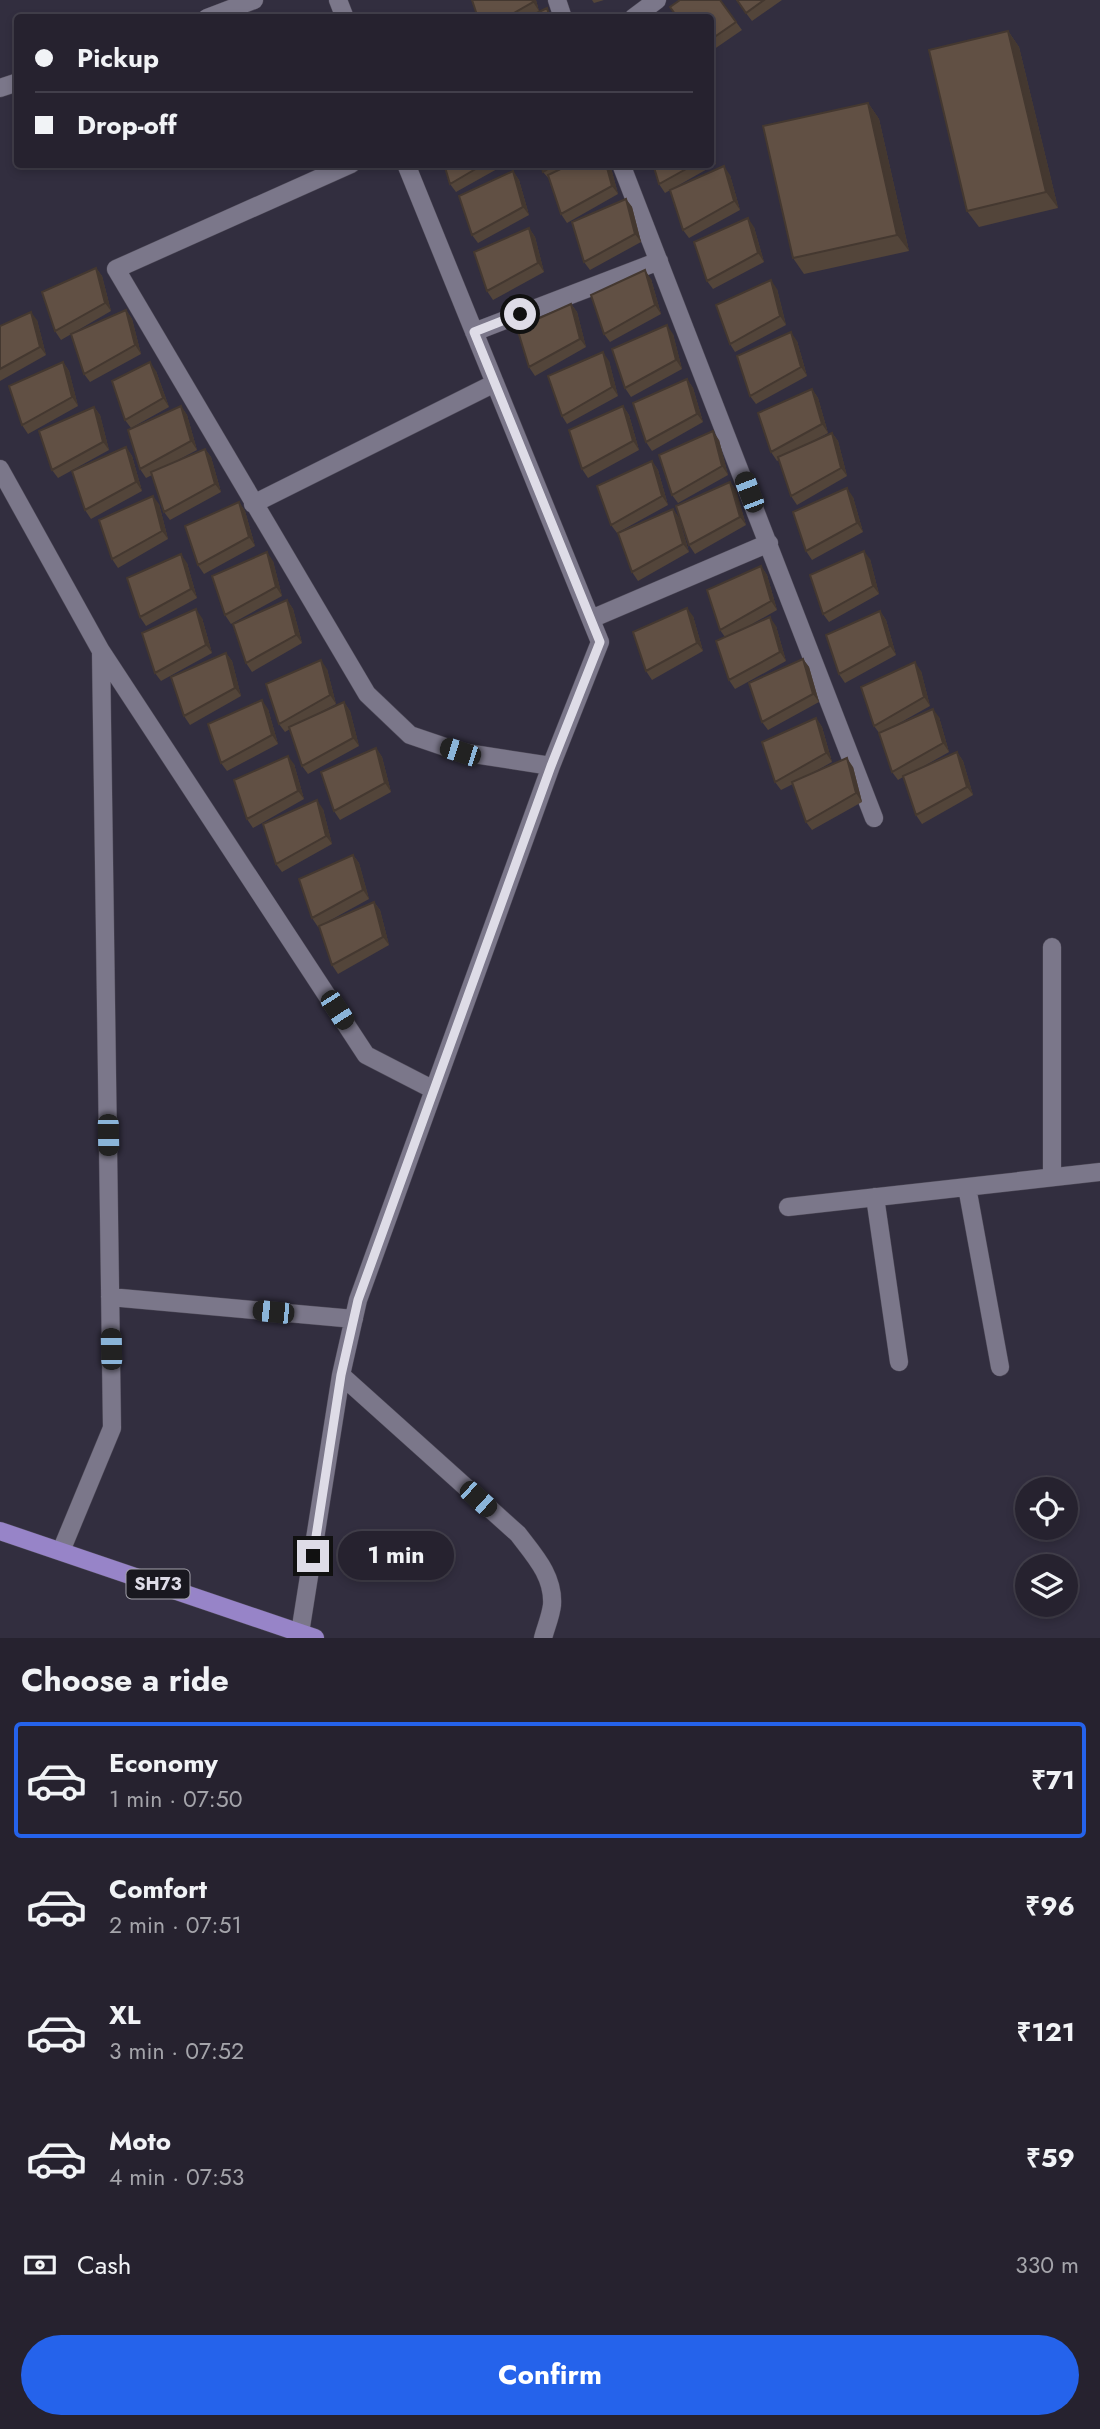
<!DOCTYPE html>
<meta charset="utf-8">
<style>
body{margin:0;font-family:Jost,sans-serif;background:#2e2a37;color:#f1f3f6;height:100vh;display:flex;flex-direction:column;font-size:26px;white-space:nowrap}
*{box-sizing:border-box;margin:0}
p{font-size:23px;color:#a4a4aa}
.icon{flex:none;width:38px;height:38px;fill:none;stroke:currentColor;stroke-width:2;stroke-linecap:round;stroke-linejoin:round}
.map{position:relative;height:1638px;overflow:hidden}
.panel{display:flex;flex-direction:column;background:#26222f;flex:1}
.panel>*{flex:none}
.top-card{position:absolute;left:14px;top:14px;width:700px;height:154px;border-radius:7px;box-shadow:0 4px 10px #0003,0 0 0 2px #423f4b;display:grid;align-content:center;height:154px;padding:0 21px;background:#26222f}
.buttons{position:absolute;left:1015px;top:1477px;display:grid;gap:14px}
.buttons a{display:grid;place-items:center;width:63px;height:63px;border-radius:50%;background:#26222f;box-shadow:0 4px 10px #0003,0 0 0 2px #423f4b;font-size:35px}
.end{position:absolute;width:32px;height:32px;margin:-16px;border:9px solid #dedce7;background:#111;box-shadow:0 0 0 4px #111}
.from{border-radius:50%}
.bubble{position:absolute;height:49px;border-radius:24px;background:#26222f;box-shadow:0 4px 10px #0003,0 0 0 2px #423f4b;font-size:23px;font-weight:700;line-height:49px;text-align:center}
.car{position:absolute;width:21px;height:42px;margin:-21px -10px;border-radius:9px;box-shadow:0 0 5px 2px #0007;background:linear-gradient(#222 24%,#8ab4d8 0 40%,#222 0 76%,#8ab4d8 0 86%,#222 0)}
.top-card b{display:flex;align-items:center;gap:24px;height:66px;font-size:26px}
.top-card b+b{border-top:2px solid #423f4b}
.top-card i{width:18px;height:18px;background:#f1f3f6}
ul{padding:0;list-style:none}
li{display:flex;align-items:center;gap:21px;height:116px;margin:0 14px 10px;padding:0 7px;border:4px solid transparent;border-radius:7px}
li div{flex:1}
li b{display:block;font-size:26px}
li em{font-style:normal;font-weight:700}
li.active{border-color:#2563eb}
li>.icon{width:63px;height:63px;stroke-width:1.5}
h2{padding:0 21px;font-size:32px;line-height:84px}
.pay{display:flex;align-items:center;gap:18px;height:77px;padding:0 21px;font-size:26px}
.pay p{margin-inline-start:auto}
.button{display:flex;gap:14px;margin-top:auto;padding:14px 21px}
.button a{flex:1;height:80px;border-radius:42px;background:#2563eb;color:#fff;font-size:28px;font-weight:700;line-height:80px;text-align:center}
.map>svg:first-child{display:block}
</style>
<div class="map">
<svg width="1100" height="1638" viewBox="0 0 1100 1638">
<rect width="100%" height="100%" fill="#322e3f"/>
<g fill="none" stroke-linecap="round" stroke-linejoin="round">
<g stroke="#4d4957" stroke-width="19">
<path id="minor" d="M 338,0 L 345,18
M 557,0 L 563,18
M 207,18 L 254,0
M 633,18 L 657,0
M 0,88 L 18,82
M 351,164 L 116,269 L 367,694 L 410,735 L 460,752 L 551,766
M 621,164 L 874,818
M 474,332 L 659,261
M 0,469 L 101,651
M 253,504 L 495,383
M 591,619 L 769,543
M 1052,947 L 1052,1177
M 967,1187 L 1000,1367
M 875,1197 L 899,1362
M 788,1207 L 1100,1172
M 110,1297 L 354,1319
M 341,1375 L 518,1534 C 534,1555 554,1576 552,1605 C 551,1615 546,1627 543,1638
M 61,1551 L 112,1428 L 101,651 L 366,1055 L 434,1090
M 300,1633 L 341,1375 L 358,1300 L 551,766 L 600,642 L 406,164"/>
</g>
<g stroke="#4d4957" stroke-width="19">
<path id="major" d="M 0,1531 L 315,1638"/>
</g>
<use href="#minor" stroke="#7b778a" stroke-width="18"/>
<use href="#major" stroke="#9784c8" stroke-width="18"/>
</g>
<path fill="#53453a" d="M 536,0 L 539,11 L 527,18 L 478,18 Z
M 592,0 L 604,0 L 594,3 Z
M 720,0 L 742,30 L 710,52 L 710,18 Z
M 736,0 L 782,0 L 752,21 Z
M 1008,31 L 1019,47 L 1058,208 L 979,227 L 967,211 Z
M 868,103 L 879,119 L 909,251 L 804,274 L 793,258 Z
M 710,144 L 716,164 L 665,193 L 659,184 L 653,164 L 710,164 Z
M 444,164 L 506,164 L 456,192 L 450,184 Z
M 541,164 L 610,164 L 618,194 L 567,223 L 561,214 L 550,180 L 543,172 Z
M 513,171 L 519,180 L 529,215 L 478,243 L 472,235 Z
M 730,175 L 740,210 L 689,238 L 683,230 Z
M 626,199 L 632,207 L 641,242 L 590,270 L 584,262 Z
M 754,227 L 764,262 L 713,289 L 707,281 Z
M 529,228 L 535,237 L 544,272 L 493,300 L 487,291 Z
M 96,268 L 102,276 L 111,311 L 61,340 L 55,331 Z
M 651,279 L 661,314 L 610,342 L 604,334 Z
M 777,289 L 786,325 L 735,352 L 730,344 Z
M 571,304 L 577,312 L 586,347 L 535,376 L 529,367 Z
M 126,310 L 132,319 L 141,354 L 90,382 L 84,374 Z
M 37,320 L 46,355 L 0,381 L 0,326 Z
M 673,334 L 682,369 L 631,397 L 625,388 Z
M 797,341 L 807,376 L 756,404 L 750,396 Z
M 609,361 L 618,396 L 567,424 L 562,416 Z
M 63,362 L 69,371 L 78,406 L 28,434 L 22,425 Z
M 156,371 L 169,407 L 131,428 L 181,406 L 187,415 L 197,450 L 176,461 L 205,449 L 211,457 L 221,492 L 170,520 L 164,512 L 152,475 L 146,478 L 140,469 L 131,428 L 125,420 Z
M 687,379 L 693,388 L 703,422 L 652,451 L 646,442 Z
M 812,389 L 818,398 L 828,433 L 811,442 L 832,433 L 838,441 L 847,476 L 797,505 L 791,496 L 779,460 L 777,461 L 771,452 Z
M 623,406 L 629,415 L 639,450 L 588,478 L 582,469 Z
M 94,407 L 100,415 L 109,450 L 58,478 L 52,470 Z
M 719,440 L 728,475 L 678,503 L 672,495 Z
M 126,447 L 132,456 L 142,491 L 91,519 L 85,510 Z
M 652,461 L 658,470 L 668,505 L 617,533 L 611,525 Z
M 730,482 L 736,490 L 746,525 L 695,554 L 689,545 Z
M 853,497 L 863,532 L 812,560 L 806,551 Z
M 239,502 L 245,511 L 255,546 L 204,574 L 198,565 Z
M 159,504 L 168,539 L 118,568 L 112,559 Z
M 673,509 L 679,518 L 689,552 L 638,581 L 632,572 Z
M 870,559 L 879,594 L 829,622 L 823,614 Z
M 273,561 L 282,596 L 231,624 L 225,615 Z
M 187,563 L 197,598 L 146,626 L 140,617 Z
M 761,566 L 767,575 L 777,610 L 738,632 L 776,626 L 786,661 L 735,689 L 729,680 L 725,637 L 720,630 Z
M 287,600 L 293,609 L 302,643 L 252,672 L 246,663 Z
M 880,611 L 886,620 L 896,655 L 845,683 L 839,674 Z
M 693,616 L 703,651 L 652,680 L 646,671 Z
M 202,618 L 212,653 L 161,681 L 155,673 Z
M 226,653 L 232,661 L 241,696 L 190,725 L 184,716 Z
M 803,659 L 809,667 L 819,702 L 768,730 L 762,722 Z
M 327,669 L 336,704 L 317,714 L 344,702 L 350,711 L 359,746 L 308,774 L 302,766 L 290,729 L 285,732 L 279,724 Z
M 921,671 L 930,706 L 896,725 L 939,717 L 949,752 L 917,770 L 957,752 L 963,761 L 973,795 L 922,824 L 916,815 L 903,777 L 898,780 L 892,772 L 880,734 L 874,726 Z
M 268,709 L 278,744 L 227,771 L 221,763 Z
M 816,718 L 822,727 L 832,762 L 805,777 L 853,767 L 862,802 L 812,830 L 806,822 L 793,784 L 781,790 L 775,782 Z
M 376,748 L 382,757 L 391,792 L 340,820 L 334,811 Z
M 294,764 L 304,799 L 253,828 L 247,819 Z
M 323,809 L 332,844 L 282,872 L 276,864 Z
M 353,855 L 359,863 L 369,899 L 318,927 L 312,918 Z
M 374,902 L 380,910 L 389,945 L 338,974 L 332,965 Z"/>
<path fill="#443830" d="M 532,0 L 536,0 L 539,11 L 533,2 Z
M 1008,31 L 1019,47 L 1058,208 L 1046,192 Z
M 868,103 L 879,119 L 909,251 L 897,235 Z
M 710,144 L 716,164 L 710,156 Z
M 606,164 L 610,164 L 618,194 L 612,186 Z
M 724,166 L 730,175 L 740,210 L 734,201 Z
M 513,171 L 519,180 L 529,215 L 523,207 Z
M 626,199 L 632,207 L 641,242 L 635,234 Z
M 748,218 L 754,227 L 764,262 L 758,253 Z
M 529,228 L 535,237 L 544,272 L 538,263 Z
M 96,268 L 102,276 L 111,311 L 105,303 Z
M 645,270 L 651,279 L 661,314 L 655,305 Z
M 771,280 L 777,289 L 786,325 L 780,316 Z
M 571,304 L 577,312 L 586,347 L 580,339 Z
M 126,310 L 132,319 L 141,354 L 135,345 Z
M 31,312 L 37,320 L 46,355 L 40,347 Z
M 667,325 L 673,334 L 682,369 L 676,360 Z
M 791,332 L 797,341 L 807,376 L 801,367 Z
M 603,352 L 609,361 L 618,396 L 612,387 Z
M 63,362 L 69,371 L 78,406 L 72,397 Z
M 150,362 L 156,371 L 169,407 L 163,398 Z
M 687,379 L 693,388 L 703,422 L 697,414 Z
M 812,389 L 818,398 L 828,433 L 822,424 Z
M 181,406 L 187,415 L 197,450 L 191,441 Z
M 623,406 L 629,415 L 639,450 L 633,441 Z
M 94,407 L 100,415 L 109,450 L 103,442 Z
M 713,431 L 719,440 L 728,475 L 722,466 Z
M 832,433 L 838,441 L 847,476 L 841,468 Z
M 126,447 L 132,456 L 142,491 L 136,482 Z
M 205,449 L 211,457 L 221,492 L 215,484 Z
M 652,461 L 658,470 L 668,505 L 662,496 Z
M 730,482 L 736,490 L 746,525 L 740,517 Z
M 847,488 L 853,497 L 863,532 L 857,523 Z
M 153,496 L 159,504 L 168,539 L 162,531 Z
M 239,502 L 245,511 L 255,546 L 249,537 Z
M 673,509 L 679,518 L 689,552 L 683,544 Z
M 864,551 L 870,559 L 879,594 L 873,586 Z
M 267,552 L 273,561 L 282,596 L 276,587 Z
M 181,554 L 187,563 L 197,598 L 191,589 Z
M 761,566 L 767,575 L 777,610 L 771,601 Z
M 287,600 L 293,609 L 302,643 L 296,635 Z
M 687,608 L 693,616 L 703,651 L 697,643 Z
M 196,609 L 202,618 L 212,653 L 206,645 Z
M 880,611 L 886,620 L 896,655 L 890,646 Z
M 770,617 L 776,626 L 786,661 L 780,652 Z
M 226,653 L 232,661 L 241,696 L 235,688 Z
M 803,659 L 809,667 L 819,702 L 813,694 Z
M 321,660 L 327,669 L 336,704 L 330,695 Z
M 915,662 L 921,671 L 930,706 L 924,697 Z
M 262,700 L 268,709 L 278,744 L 272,735 Z
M 344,702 L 350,711 L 359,746 L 353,738 Z
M 933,709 L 939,717 L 949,752 L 943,743 Z
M 816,718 L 822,727 L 832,762 L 826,753 Z
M 376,748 L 382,757 L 391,792 L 385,783 Z
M 957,752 L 963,761 L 973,795 L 967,787 Z
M 288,756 L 294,764 L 304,799 L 298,791 Z
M 847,758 L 853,767 L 862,802 L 856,793 Z
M 317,800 L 323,809 L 332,844 L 326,836 Z
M 353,855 L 359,863 L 369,899 L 363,890 Z
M 374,902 L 380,910 L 389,945 L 383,937 Z"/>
<path fill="#615044" stroke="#443830" stroke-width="2" d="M 472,0 L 532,0 L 533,2 L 505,18 L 478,18 Z
M 680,0 L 720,0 L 736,22 L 710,40 L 710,18 L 678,18 L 670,7 Z
M 737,0 L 764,0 L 746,13 Z
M 547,8 L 550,18 L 527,18 Z
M 1008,31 L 1046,192 L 967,211 L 929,50 Z
M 868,103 L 897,235 L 793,258 L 763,126 Z
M 444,164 L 484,164 L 450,184 Z
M 541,164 L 556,164 L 543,172 Z
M 571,164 L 606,164 L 612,186 L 561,214 L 548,175 Z
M 653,164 L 695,164 L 659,184 Z
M 724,166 L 734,201 L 683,230 L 670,190 Z
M 513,171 L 523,207 L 472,235 L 459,196 Z
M 626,199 L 635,234 L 584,262 L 572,222 Z
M 748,218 L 758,253 L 707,281 L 694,242 Z
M 529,228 L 538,263 L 487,291 L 474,252 Z
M 96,268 L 105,303 L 55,331 L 42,292 Z
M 645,270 L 655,305 L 604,334 L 591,295 Z
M 771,280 L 780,316 L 730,344 L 716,305 Z
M 571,304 L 580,339 L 529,367 L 517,328 Z
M 126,310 L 135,345 L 84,374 L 71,334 Z
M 31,312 L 40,347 L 0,369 L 0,326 Z
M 667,325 L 676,360 L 625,388 L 612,349 Z
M 791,332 L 801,367 L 750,396 L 737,356 Z
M 603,352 L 612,387 L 562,416 L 548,376 Z
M 63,362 L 72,397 L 22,425 L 9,386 Z
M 150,362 L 163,398 L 125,420 L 112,381 Z
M 687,379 L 697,414 L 646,442 L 633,403 Z
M 812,389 L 822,424 L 771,452 L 758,413 Z
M 181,406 L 191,441 L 140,469 L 128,430 Z
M 623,406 L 633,441 L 582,469 L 569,430 Z
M 94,407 L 103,442 L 52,470 L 39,431 Z
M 713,431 L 722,466 L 672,495 L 659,455 Z
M 832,433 L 841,468 L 791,496 L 778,457 Z
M 126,447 L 136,482 L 85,510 L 72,471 Z
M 205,449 L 215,484 L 164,512 L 151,472 Z
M 652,461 L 662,496 L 611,525 L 597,486 Z
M 730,482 L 740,517 L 689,545 L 676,506 Z
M 847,488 L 857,523 L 806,551 L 793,512 Z
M 153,496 L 162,531 L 112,559 L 99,520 Z
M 239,502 L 249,537 L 198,565 L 185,526 Z
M 673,509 L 683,544 L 632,572 L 618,533 Z
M 864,551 L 873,586 L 823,614 L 810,575 Z
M 267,552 L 276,587 L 225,615 L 212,576 Z
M 181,554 L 191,589 L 140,617 L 127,578 Z
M 761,566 L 771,601 L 720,630 L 707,590 Z
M 287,600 L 296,635 L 246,663 L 233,624 Z
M 687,608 L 697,643 L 646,671 L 633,632 Z
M 196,609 L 206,645 L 155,673 L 142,633 Z
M 880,611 L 890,646 L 839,674 L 826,635 Z
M 770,617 L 780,652 L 729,680 L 716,641 Z
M 226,653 L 235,688 L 184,716 L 171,677 Z
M 803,659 L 813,694 L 762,722 L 749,683 Z
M 321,660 L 330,695 L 279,724 L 266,684 Z
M 915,662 L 924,697 L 874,726 L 861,687 Z
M 262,700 L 272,735 L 221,763 L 208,724 Z
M 344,702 L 353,738 L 302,766 L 289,727 Z
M 933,709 L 943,743 L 892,772 L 879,733 Z
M 816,718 L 826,753 L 775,782 L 762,742 Z
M 376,748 L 385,783 L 334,811 L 321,772 Z
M 957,752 L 967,787 L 916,815 L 903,776 Z
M 288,756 L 298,791 L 247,819 L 234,780 Z
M 847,758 L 856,793 L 806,822 L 792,782 Z
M 317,800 L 326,836 L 276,864 L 263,824 Z
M 353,855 L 363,890 L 312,918 L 299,879 Z
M 374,902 L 383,937 L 332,965 L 319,926 Z"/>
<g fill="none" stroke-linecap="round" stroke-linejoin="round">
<path stroke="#dedce7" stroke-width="9" d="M 313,1556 L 341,1375 L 358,1300 L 551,766 L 600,642 L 474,332 L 520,314"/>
</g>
<g text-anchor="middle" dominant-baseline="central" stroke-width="6" stroke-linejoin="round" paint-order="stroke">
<rect fill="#19181f" stroke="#a3a1ab" stroke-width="2" x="126.5" y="1569.5" width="63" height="29" rx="5"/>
<g font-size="18" font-weight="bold" fill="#dedce7">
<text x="158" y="1584">SH73</text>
</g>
</g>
</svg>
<div class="buttons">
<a><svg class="icon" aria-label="locate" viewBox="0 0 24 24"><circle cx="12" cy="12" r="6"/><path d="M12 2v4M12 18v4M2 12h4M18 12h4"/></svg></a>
<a><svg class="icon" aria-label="layers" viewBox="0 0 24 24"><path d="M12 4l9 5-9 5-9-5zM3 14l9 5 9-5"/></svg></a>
</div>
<i class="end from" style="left:520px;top:314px"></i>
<i class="end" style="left:313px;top:1556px"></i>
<div class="bubble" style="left:338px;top:1531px;width:116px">1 min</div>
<i class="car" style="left:749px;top:492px;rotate:339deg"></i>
<i class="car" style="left:460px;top:752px;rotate:288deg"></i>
<i class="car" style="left:337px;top:1010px;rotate:147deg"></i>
<i class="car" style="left:108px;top:1135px;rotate:179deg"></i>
<i class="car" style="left:273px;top:1312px;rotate:276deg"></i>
<i class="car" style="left:111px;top:1349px;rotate:359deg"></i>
<i class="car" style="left:478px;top:1499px;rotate:132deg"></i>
<div class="top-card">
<b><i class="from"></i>Pickup</b>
<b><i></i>Drop-off</b>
</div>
</div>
<section class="panel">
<h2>Choose a ride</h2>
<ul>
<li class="active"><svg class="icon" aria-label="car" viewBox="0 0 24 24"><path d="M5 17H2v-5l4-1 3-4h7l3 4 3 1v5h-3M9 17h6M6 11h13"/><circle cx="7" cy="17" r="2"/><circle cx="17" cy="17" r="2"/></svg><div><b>Economy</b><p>1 min · 07:50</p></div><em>₹71</em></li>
<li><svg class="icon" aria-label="car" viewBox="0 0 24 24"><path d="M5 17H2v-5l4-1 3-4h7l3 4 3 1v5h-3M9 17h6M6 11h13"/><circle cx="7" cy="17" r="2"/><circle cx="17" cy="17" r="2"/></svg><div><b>Comfort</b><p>2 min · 07:51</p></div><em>₹96</em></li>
<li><svg class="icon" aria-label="car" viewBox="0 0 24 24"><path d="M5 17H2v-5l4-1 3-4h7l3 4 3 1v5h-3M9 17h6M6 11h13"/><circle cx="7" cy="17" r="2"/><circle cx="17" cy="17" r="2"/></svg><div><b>XL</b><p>3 min · 07:52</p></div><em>₹121</em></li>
<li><svg class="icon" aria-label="car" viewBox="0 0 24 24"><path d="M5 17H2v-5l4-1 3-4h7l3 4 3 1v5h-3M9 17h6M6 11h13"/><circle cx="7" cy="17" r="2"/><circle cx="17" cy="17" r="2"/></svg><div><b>Moto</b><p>4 min · 07:53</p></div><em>₹59</em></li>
</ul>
<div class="pay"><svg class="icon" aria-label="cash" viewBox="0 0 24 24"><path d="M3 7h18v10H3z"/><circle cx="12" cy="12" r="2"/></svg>Cash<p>330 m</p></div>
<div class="button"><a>Confirm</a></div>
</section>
